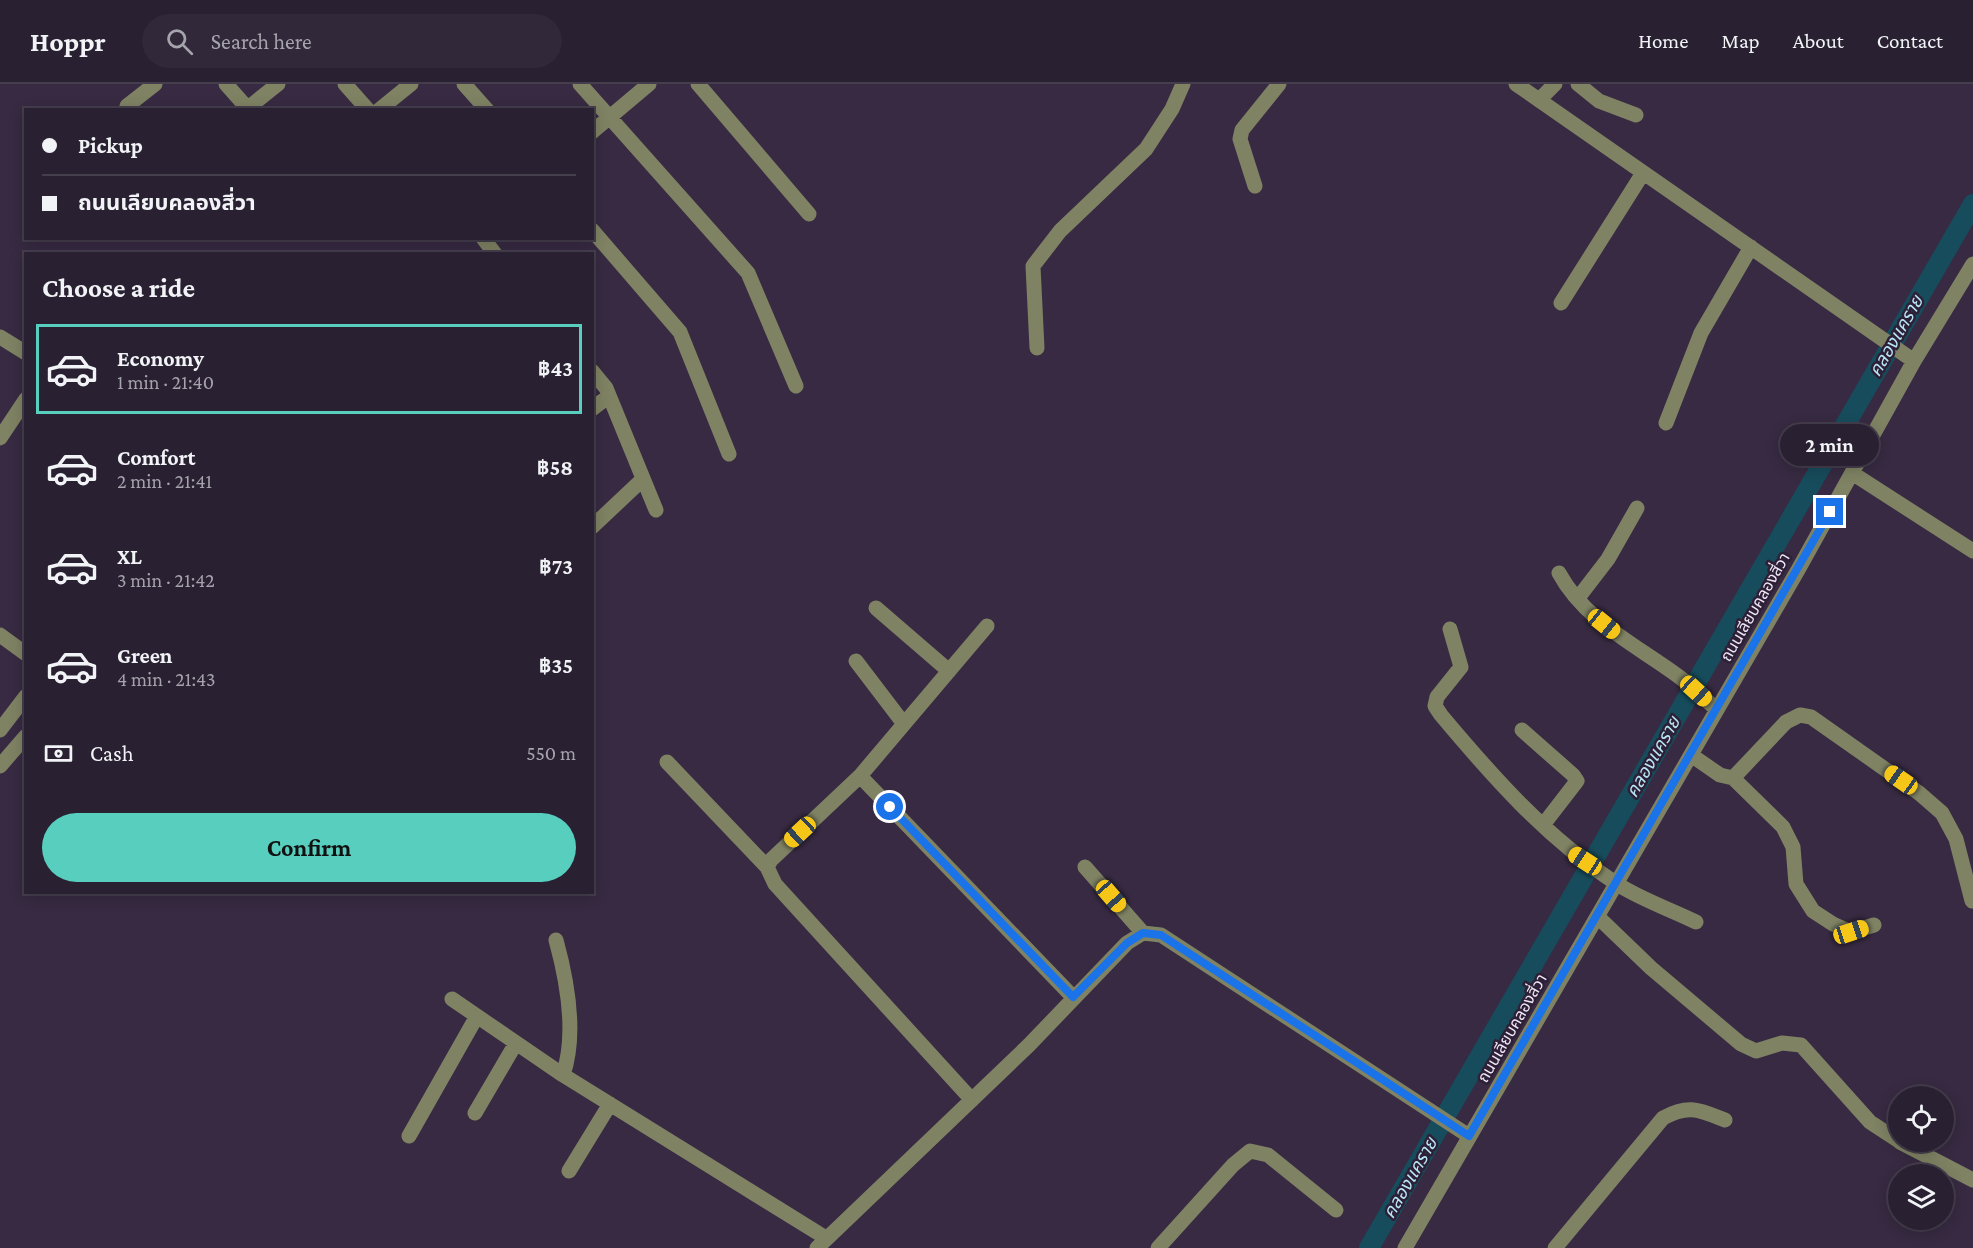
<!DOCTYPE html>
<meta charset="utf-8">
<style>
body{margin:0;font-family:"Crimson Pro","Noto Sans Thai",serif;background:#31283a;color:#f1f3f6;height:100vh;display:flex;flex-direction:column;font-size:22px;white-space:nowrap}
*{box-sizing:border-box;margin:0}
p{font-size:20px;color:#a5a3ac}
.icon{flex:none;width:33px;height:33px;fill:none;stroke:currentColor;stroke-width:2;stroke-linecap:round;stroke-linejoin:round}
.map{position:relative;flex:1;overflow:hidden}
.details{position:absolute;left:24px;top:168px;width:570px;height:642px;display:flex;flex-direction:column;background:#292032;border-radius:0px;box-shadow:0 3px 15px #0003,0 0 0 2px #453e4d}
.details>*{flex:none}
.top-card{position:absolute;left:24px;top:24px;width:570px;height:132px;border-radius:0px;box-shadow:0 3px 15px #0003,0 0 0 2px #453e4d;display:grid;align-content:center;height:132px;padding:0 18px;background:#292032}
.tools{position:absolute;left:1888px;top:1002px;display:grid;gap:12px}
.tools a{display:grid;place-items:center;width:66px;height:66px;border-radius:50%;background:#292032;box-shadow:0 3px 15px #0003,0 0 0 2px #453e4d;font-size:30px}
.end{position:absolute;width:27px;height:27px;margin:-14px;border:8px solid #1a73e8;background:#fff;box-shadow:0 0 0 3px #fff}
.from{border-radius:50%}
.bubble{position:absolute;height:42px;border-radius:21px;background:#292032;box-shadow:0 3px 15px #0003,0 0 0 2px #453e4d;font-size:20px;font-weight:700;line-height:42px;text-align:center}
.car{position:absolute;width:18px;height:36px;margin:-18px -9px;border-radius:8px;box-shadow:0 0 4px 2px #0007;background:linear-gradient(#f5c518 24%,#345 0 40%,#f5c518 0 76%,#345 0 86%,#f5c518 0)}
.top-card b{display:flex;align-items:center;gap:21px;height:57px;font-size:22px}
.top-card b+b{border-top:2px solid #453e4d}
.top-card i{width:15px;height:15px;background:#f1f3f6}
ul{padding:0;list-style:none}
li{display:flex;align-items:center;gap:18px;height:90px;margin:0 12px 9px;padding:0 6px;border:3px solid transparent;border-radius:0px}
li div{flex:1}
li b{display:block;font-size:22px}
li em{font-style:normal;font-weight:700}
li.current{border-color:#58cebf}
li>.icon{width:54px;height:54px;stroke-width:1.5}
h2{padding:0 18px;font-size:27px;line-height:72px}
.pay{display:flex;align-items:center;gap:15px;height:66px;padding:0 18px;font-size:22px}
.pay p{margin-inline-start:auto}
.button{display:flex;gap:12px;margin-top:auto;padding:12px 18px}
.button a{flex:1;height:69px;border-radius:36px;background:#58cebf;color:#111;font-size:24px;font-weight:700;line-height:69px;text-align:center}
header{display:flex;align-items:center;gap:36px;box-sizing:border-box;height:84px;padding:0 30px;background:#292032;border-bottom:2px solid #453e4d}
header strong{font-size:28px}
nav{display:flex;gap:33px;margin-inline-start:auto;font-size:21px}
.search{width:420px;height:54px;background:#31283a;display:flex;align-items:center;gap:15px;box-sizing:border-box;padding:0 21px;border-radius:33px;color:#a5a3ac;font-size:22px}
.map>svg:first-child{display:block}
</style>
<header>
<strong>Hoppr</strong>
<div class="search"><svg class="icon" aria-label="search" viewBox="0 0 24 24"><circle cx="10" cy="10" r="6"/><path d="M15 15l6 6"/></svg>Search here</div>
<nav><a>Home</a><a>Map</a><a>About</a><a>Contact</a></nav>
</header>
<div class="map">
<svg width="1973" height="1164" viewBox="0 0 1973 1164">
<rect width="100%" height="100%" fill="#372a42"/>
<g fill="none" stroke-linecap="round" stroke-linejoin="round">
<path stroke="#174c5c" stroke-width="20" d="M 1369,1164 L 1973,120"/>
<path stroke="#7f8263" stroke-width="15" d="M 226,0 L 249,26
M 345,0 L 368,26
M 464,0 L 487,26
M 580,0 L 748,189 L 796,302
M 698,0 L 809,130
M 1516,0 L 1914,277
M 1578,0 L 1599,17 L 1636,31
M 1539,16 L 1555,0
M 127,22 L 155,0
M 248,24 L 278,0
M 379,26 L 411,0
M 592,48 L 649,0
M 1255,102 L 1240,55 L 1242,46 L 1279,0
M 592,146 L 680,248 L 729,370
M 483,154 L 495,170
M 1561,219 L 1643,89
M 0,253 L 26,269
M 1037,264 L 1033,182 L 1060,147 L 1146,65 L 1172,25 L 1183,0
M 592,287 L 606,304 L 656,426
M 592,325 L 609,312
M 1666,339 L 1701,249 L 1751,163
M 0,354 L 26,315
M 1852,389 L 1973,467
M 592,443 L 643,395
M 1559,489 C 1585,537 1636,561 1678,592 C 1692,602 1704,614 1717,626
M 1578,514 L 1608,475 L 1637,424
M 876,524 L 949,587
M 1450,545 L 1461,583 L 1437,613 L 1435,622 L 1441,631 C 1493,693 1546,753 1614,798 C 1639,815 1670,825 1696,838
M 0,551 L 26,570
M 856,577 L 904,640
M 0,646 L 26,612
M 1522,646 L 1573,691 L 1577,697 L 1543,741
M 1691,671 L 1720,691 L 1733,694 L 1786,638 L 1800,631 L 1811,633 L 1919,709 L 1942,729 L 1956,755 L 1972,817
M 667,678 L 767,783
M 0,682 L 26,652
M 860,692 L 1073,913
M 1733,694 L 1783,743 L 1793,763 L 1796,800 L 1813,827 L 1833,840 L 1851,848 L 1874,841
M 1085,783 L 1143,849
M 1598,833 L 1651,884 L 1741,960 L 1756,967 L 1782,959 L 1801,961 L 1870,1038 L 1899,1057
M 556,856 C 567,896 577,950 563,991
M 452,915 L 563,991 L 826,1154
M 972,1016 L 775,800 L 767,783 L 771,776 L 860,692 L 987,542
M 475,1029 L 516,959
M 409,1052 L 477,932
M 1900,1058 L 1973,1096
M 569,1087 L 610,1020
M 817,1164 L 1029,961 L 1127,859 L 1143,849 L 1161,851 L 1469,1052
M 1158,1164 L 1233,1081 L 1250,1067 L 1268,1071 L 1336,1126
M 1405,1164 L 1798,486 L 1914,277 L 1973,180
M 1555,1164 L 1663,1034 C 1689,1020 1699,1026 1725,1036"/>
</g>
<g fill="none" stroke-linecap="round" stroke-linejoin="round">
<path stroke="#1a73e8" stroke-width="8" d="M 890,723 L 1073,913 L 1127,859 L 1143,849 L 1161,851 L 1469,1052 L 1830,428"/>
</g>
<g text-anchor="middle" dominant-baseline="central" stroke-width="5" stroke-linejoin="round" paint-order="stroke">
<g font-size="16" fill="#efe7f7" stroke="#2d2037">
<text transform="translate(1755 523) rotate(-60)">ถนนเลียบคลองสี่วา</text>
<text transform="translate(1512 944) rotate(-60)">ถนนเลียบคลองสี่วา</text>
</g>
<g font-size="18" font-style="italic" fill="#b9e7f8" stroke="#2d2037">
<text transform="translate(1896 252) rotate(-60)">คลองเเคราย</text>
<text transform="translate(1653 673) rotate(-60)">คลองเเคราย</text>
<text transform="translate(1410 1094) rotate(-60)">คลองเเคราย</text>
</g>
</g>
</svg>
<div class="tools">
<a><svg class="icon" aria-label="locate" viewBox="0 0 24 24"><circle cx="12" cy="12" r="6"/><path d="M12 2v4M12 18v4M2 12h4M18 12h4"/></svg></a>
<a><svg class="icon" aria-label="layers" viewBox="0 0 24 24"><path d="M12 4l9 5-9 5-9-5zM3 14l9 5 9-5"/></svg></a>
</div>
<i class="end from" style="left:890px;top:723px"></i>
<i class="end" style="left:1830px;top:428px"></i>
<div class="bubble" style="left:1780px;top:340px;width:99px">2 min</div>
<i class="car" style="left:1604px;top:540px;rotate:129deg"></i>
<i class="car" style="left:1696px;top:607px;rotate:132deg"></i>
<i class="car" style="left:1901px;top:696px;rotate:305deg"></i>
<i class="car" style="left:800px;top:748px;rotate:227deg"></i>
<i class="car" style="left:1585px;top:777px;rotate:303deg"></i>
<i class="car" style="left:1111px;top:812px;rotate:139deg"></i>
<i class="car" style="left:1851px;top:848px;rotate:72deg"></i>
<div class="top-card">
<b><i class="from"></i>Pickup</b>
<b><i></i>ถนนเลียบคลองสี่วา</b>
</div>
<section class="details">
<h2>Choose a ride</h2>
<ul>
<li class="current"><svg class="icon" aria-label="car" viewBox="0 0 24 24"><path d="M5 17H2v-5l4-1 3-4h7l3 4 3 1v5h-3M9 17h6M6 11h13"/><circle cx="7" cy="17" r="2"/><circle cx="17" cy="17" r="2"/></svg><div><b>Economy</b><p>1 min · 21:40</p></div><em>฿43</em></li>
<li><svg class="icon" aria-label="car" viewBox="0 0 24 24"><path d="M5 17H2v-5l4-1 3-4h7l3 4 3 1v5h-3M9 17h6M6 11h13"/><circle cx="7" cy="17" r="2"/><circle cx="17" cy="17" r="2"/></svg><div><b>Comfort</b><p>2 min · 21:41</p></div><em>฿58</em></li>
<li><svg class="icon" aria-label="car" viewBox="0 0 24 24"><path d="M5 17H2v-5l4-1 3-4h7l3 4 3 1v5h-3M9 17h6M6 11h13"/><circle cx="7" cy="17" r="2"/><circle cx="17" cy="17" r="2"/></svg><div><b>XL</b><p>3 min · 21:42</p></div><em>฿73</em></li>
<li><svg class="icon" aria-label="car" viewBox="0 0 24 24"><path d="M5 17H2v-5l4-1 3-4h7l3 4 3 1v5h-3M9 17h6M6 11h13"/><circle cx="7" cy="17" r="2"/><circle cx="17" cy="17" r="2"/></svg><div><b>Green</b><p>4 min · 21:43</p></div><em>฿35</em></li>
</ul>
<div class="pay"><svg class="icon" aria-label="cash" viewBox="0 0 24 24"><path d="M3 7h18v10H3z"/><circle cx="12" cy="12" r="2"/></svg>Cash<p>550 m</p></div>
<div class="button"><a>Confirm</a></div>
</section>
</div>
